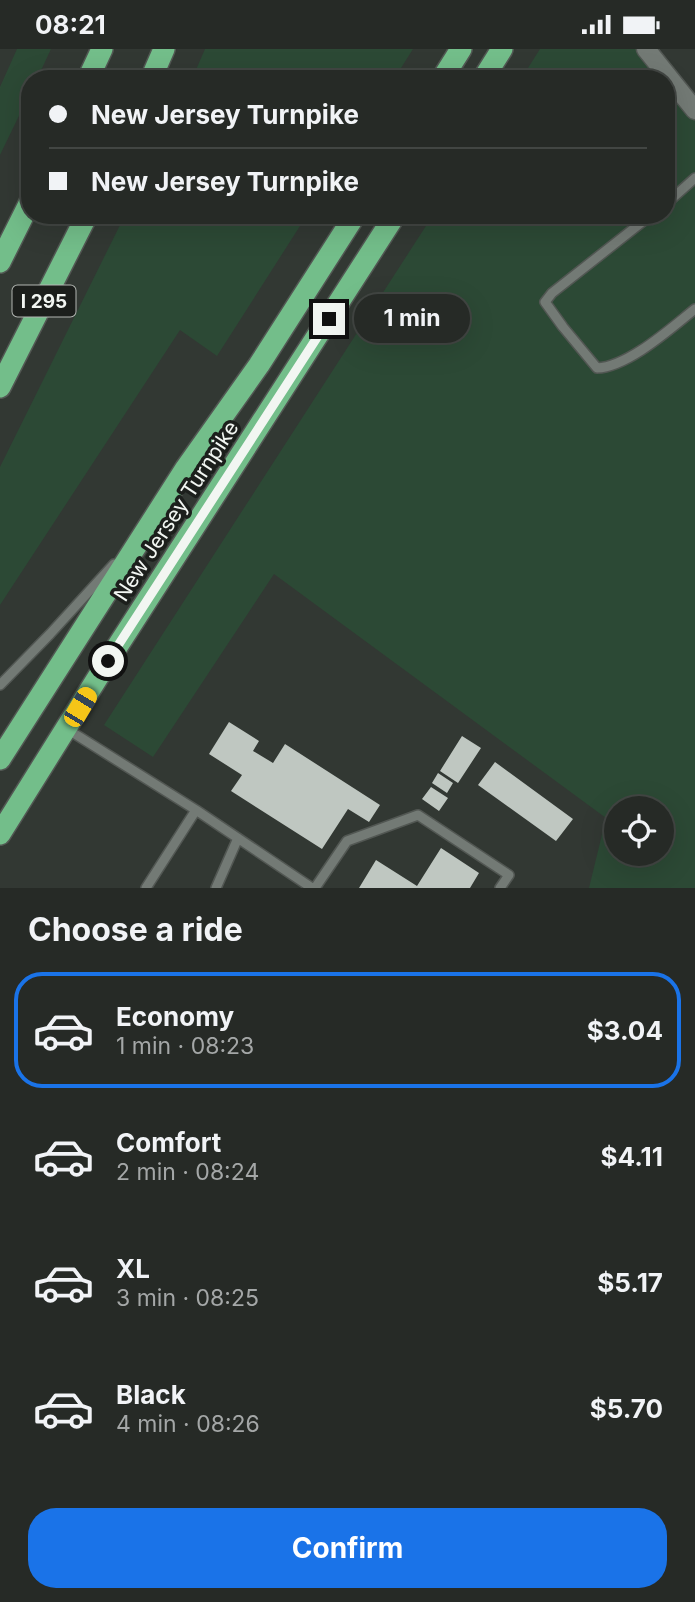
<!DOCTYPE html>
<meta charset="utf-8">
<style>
body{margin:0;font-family:Inter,sans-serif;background:#323632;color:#f1f3f6;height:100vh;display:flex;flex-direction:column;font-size:26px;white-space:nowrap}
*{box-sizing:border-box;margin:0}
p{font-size:23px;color:#a4a7a7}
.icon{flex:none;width:38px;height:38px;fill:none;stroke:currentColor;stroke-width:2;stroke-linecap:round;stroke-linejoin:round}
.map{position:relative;height:839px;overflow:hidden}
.panel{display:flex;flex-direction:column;background:#262a26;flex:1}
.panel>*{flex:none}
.guide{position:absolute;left:21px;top:21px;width:654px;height:154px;border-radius:28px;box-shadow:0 7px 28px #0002,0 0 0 2px #424643;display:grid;align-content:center;height:154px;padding:0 28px;background:#262a26}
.tools{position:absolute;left:604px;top:747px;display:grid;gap:14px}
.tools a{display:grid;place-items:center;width:70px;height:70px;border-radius:50%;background:#262a26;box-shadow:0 7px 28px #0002,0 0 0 2px #424643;font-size:35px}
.end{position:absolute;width:32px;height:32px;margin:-16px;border:9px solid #f2f6f2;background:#111;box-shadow:0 0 0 4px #111}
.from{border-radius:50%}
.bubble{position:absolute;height:49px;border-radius:24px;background:#262a26;box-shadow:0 7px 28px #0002,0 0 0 2px #424643;font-size:23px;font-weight:700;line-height:49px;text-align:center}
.car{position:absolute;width:21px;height:42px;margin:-21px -10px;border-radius:9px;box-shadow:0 0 5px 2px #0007;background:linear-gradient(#f5c518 24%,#345 0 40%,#f5c518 0 76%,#345 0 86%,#f5c518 0)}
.guide b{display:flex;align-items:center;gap:24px;height:66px;font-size:26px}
.guide b+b{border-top:2px solid #424643}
.guide i{width:18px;height:18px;background:#f1f3f6}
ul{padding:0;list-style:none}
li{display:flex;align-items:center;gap:21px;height:116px;margin:0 14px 10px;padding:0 14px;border:4px solid transparent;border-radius:28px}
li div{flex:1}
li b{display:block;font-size:26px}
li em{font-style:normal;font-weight:700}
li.active{border-color:#1a73e8}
li>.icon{width:63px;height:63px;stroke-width:1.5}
h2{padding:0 28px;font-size:32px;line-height:84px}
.primary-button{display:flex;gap:14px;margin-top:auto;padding:14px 28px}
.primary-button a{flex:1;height:80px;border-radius:28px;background:#1a73e8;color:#fff;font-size:28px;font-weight:700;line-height:80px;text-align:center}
.status{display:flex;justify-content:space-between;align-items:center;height:49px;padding:0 35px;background:#262a26;direction:ltr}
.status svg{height:19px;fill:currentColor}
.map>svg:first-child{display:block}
</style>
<div class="status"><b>08:21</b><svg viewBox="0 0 49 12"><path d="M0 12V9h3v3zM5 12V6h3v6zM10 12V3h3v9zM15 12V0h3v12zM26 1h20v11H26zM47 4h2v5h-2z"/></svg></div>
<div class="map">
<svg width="695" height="839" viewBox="0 0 695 839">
<rect width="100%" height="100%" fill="#323833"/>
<path fill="#2c4935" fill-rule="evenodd" d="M 17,0 L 51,0 L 37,30 L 30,30 L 30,44 L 0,106 L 0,38 Z
M 205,0 L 413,0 L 394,30 L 192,30 Z
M 540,0 L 654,0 L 695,59 L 695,839 L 589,839 L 606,769 L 274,525 L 153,708 L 104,676 L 433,166 L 667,166 L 667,30 L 521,30 ZM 616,760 L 662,760 L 662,805 L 616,805 Z
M 125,166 L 307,166 L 217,307 L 180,281 L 0,556 L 0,418 Z"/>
<path fill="#bfc7c1" d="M 229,673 L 259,692 L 253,702 L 273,714 L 285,695 L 380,756 L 369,773 L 348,760 L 322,800 L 231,742 L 242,726 L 209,705 Z
M 462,687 L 481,699 L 458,734 L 440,722 Z
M 495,713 L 573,770 L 556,792 L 478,736 Z
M 438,724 L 453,734 L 447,744 L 432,734 Z
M 431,738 L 448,749 L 439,762 L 422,750 Z
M 441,799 L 479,824 L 470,839 L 359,839 L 376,811 L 417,837 Z"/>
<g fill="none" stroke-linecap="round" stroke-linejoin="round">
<g stroke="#525753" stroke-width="12">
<path id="service" d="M 667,154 L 695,129
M 651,166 L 552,244 L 545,253 L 563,278 L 597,319 C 628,318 671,279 695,260
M 0,636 L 50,585 L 114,515
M 67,680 L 196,761 L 312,839
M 146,839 L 196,761
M 216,839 L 238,789
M 315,839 L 347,792 L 418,766 L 509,826 L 500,839"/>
</g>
<g stroke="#525753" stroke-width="21">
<path id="minor" d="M 646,0 L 695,61"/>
</g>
<g stroke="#525753" stroke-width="24">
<path id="motorway" d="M 88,30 L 102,0
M 151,30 L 164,0
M 442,30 L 461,0
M 483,30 L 502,0
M 0,213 L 30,153
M 0,338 L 87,166
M 0,710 L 186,419 L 259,316 L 355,166
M 0,785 L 108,612 L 395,166"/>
</g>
<use href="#service" stroke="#737a75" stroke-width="9"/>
<use href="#minor" stroke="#737a75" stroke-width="18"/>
<use href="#motorway" stroke="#73be8a" stroke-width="21"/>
</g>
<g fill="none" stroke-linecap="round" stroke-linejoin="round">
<path stroke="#f2f6f2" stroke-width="9" d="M 108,612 L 329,270"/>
</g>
<g text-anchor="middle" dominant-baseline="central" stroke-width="7" stroke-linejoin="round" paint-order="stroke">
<rect fill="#1c1f1c" stroke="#b2b6b2" stroke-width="2" x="12.5" y="236.5" width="63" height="31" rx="5"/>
<g font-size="19" font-weight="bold" fill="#f2f6f2">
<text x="44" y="252">I 295</text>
</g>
<g font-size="21" fill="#f2f6f2" stroke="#1c1f1c">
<text transform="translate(176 462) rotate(-57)">New Jersey Turnpike</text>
</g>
</g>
</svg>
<div class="tools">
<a><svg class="icon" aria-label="locate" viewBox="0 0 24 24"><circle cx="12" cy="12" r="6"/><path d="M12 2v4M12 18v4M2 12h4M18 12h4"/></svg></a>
</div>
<i class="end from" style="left:108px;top:612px"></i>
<i class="end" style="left:329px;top:270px"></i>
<div class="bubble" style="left:354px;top:245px;width:116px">1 min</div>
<i class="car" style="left:80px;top:658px;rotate:31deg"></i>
<div class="guide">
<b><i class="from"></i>New Jersey Turnpike</b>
<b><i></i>New Jersey Turnpike</b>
</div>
</div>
<section class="panel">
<h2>Choose a ride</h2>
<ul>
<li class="active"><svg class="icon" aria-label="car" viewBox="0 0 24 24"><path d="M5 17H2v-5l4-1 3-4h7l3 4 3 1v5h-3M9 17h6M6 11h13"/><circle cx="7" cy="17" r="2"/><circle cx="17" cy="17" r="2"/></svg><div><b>Economy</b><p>1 min · 08:23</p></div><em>$3.04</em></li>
<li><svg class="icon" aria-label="car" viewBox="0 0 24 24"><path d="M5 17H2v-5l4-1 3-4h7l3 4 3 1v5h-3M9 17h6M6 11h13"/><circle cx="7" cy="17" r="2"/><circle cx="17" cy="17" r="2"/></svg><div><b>Comfort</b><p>2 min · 08:24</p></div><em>$4.11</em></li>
<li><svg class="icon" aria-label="car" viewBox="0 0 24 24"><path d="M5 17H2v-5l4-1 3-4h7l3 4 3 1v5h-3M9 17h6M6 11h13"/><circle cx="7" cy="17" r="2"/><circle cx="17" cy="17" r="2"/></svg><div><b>XL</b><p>3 min · 08:25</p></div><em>$5.17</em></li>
<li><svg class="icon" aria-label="car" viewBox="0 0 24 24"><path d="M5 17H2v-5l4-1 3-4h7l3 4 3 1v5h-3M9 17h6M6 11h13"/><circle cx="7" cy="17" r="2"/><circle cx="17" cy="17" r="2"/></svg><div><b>Black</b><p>4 min · 08:26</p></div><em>$5.70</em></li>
</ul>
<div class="primary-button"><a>Confirm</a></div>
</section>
